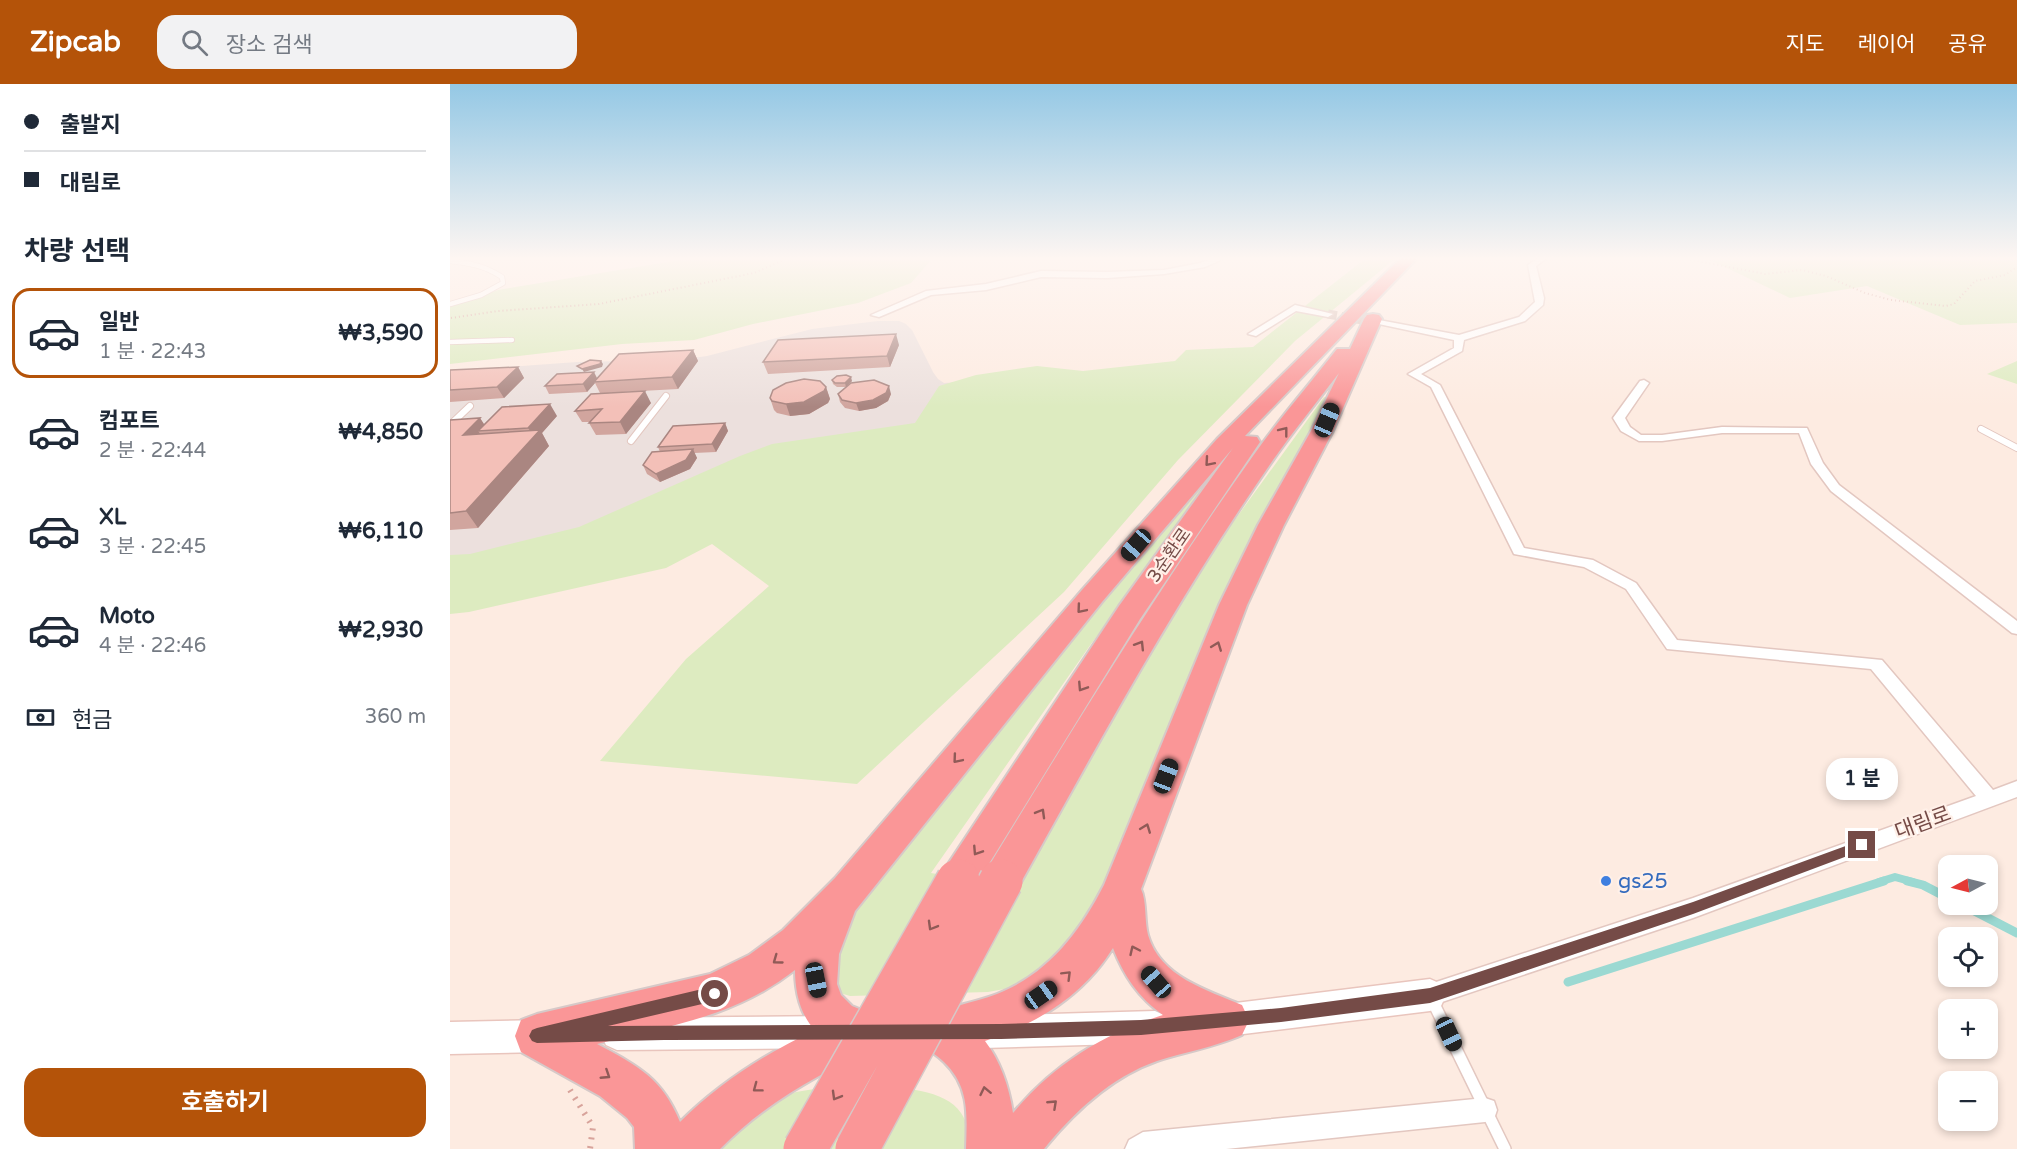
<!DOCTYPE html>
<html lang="ko">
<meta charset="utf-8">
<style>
body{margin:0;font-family:"Varela Round","Noto Sans KR",sans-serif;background:#f2f2f3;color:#1f2937;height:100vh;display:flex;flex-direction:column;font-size:22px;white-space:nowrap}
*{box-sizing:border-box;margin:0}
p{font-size:20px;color:#747a83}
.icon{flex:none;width:33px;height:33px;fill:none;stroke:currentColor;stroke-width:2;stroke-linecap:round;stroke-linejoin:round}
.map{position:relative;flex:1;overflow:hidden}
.drawer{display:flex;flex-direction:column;background:#fff;width:450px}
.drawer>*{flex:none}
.guide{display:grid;align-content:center;height:132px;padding:0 24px;background:#fff}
.needle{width:39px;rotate:263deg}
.controls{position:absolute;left:1488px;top:771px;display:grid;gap:12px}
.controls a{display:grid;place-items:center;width:60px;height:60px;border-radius:12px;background:#fff;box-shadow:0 3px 9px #0003;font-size:30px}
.end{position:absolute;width:27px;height:27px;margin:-14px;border:8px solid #754b47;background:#fff;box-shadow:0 0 0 3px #fff}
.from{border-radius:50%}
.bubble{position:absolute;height:42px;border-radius:18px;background:#fff;box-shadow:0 3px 9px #0003;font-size:20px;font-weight:700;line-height:42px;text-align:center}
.car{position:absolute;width:18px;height:36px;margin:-18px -9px;border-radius:8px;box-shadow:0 0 4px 2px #0007;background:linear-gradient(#222 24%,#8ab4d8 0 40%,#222 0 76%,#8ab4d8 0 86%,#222 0)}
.guide b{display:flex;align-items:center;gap:21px;height:57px;font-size:22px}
.guide b+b{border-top:2px solid #e0e1e3}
.guide i{width:15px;height:15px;background:#1f2937}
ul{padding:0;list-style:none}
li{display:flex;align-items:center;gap:18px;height:90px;margin:0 12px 9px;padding:0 12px;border:3px solid transparent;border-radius:18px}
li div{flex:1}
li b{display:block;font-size:22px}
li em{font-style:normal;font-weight:700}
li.active{border-color:#b45309}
li>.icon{width:54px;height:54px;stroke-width:1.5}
h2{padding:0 24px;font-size:27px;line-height:72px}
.pay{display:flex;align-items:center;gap:15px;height:66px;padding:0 24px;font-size:22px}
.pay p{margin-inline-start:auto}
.cta{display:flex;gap:12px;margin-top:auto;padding:12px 24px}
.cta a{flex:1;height:69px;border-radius:18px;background:#b45309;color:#fff;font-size:24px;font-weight:700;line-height:69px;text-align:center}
header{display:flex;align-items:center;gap:36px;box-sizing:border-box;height:84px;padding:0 30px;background:#b45309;color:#fff}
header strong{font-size:28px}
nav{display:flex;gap:33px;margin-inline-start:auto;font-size:21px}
.search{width:420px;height:54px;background:#f2f2f3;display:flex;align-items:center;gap:15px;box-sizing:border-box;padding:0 21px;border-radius:18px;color:#747a83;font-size:22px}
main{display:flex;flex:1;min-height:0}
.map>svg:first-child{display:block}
</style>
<header>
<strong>Zipcab</strong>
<div class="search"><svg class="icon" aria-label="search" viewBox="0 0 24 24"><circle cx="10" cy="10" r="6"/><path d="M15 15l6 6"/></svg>장소 검색</div>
<nav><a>지도</a><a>레이어</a><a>공유</a></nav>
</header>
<main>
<section class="drawer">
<div class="guide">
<b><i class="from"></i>출발지</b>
<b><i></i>대림로</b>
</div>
<h2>차량 선택</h2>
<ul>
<li class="active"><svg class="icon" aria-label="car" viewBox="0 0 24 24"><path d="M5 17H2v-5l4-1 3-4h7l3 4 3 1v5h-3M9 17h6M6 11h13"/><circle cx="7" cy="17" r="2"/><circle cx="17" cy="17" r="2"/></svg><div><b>일반</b><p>1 분 · 22:43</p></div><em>₩3,590</em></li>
<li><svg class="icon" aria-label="car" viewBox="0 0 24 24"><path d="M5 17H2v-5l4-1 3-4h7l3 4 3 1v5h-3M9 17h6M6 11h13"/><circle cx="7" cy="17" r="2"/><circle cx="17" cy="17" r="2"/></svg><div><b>컴포트</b><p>2 분 · 22:44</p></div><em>₩4,850</em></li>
<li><svg class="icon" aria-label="car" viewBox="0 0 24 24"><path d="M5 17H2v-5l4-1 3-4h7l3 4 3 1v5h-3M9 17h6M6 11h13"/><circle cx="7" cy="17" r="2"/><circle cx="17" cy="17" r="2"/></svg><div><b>XL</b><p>3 분 · 22:45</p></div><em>₩6,110</em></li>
<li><svg class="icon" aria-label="car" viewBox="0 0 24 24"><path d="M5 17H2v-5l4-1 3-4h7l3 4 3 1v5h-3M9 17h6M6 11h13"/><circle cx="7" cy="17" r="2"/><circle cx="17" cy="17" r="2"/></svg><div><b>Moto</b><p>4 분 · 22:46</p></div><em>₩2,930</em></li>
</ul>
<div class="pay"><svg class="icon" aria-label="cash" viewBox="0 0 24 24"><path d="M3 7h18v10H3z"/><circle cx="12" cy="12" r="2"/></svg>현금<p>360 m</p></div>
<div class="cta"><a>호출하기</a></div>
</section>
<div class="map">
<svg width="1567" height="1065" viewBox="0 0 1567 1065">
<rect width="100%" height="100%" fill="#fdebe1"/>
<path fill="#ece0dd" d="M 428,237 L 449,237 L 456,240 L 462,246 L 483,288 L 488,295 L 494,299 L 510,298 L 577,355 L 0,505 L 0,290 L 29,285 L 127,278 L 229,276 L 257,272 L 362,245 Z"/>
<path fill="#ddebc0" d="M 242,174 L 483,174 L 461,199 L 408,219 L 303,240 L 244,256 L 172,260 L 0,280 L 0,223 L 48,206 Z
M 916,174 L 946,174 L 845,257 L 728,376 L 614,508 L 407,700 L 150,677 L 236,575 L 319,502 L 262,460 L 216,484 L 19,528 L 0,530 L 0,471 L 20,470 L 129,443 L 290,372 L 322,360 L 465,339 L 489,302 L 526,291 L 587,282 L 633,287 L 725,277 L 736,266 L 803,263 Z
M 1269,174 L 1567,174 L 1567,239 L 1510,241 L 1417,202 L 1340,214 L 1260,176 Z
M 1567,277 L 1567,300 L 1537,290 Z
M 874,313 L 880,314 L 662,786 L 625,860 L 581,895 L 560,904 L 538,908 L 400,912 L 390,909 L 384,898 L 392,841 L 452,757 L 733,418 L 819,323 L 641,560 L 481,789 L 569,804 L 675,605 L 768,459 Z
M 376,1003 C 411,1004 489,996 511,1029 C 518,1038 519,1054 521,1065 L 266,1065 L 325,1017 L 346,1008 Z"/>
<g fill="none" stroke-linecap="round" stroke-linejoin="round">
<path stroke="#9bd9d2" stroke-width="8" d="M 1429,798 L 1445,793 L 1463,798"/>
<path stroke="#9bd9d2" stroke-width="9" d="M 1457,797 L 1473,801 L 1498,814
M 1511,820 L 1567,849
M 1118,898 L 1434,797"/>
<path stroke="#dbc3ba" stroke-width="9" stroke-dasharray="9 4.5" stroke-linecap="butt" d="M 878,230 L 929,239"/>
<g stroke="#e3c7c0" stroke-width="6">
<path id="lane-far2" d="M 0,177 C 20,179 35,182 52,193 L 53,199 L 31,211 L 0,220
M 0,258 L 62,256"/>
</g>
<g stroke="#e3c7c0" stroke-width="8">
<path id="lane-far1" d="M 0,341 L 20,322
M 1531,345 L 1567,364
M 181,357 L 216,312"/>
</g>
<g stroke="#e3c7c0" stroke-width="14">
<path id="lane" d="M 982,916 L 1055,1065"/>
</g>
<g stroke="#e3c7c0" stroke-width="3">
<path id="street" d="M 765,174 L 775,174 L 755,183 L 714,190 L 657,194 L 591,193 L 536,206 L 481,211 L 429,233 L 421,231 L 476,207 L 536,200 L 591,187 L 657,188 L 714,186 L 750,179 Z
M 1088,174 L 1097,174 L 1086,182 L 1094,214 L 1093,221 L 1075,237 L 1014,256 L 1012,267 L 971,290 L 990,301 L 1074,464 L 1143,476 L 1186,499 L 1227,556 L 1432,576 L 1543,706 L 1567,697 L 1567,713 L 1243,834 L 980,922 L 972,919 L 969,911 L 972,903 L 980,900 L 1243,814 L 1526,712 L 1421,585 L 1217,565 L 1176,505 L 1134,483 L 1064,470 L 981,303 L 958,290 L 1004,264 L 1004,256 L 924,239 L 929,236 L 1009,251 L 1069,233 L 1085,218 L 1078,181 Z
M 845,221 L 883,230 L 878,233 L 846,227 L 806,252 L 798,250 Z
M 1194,296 L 1199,299 L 1175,334 L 1180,343 L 1191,351 L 1212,351 L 1272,343 L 1357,344 L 1373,379 L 1389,401 L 1567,537 L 1567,550 L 1562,549 L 1381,407 L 1361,380 L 1349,349 L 1272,349 L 1212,357 L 1189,357 L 1171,347 L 1163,334 L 1190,297 Z
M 1035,1014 L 1044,1017 L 1047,1026 L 1044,1035 L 1035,1038 L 776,1065 L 675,1065 L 679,1056 L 693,1048 Z"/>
</g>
<g stroke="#e9c5bd" stroke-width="3">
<path id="secondary" d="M 980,895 L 991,900 L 996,911 L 991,922 L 980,927 L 769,953 L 758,948 L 753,937 L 758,926 L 769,921 Z
M 705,927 L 716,932 L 721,943 L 716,954 L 705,959 L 533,964 L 522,959 L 517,948 L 522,937 L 533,932 Z
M 387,932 L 398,937 L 403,948 L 398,959 L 387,964 L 167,966 L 156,961 L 151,950 L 156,939 L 167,934 Z
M 94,936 L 105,941 L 110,952 L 105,963 L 94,968 L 0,970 L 0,938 Z"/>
</g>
<g stroke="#d6c9c8" stroke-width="4">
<path id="highway" d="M 951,174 L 967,174 L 795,352 L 807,353 L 810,358 L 690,535 L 524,804 L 511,809 L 498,804 L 492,792 L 498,780 L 669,522 L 783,364 L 652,518 L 405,827 L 389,870 L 387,900 L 391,911 L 402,922 L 429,933 L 436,948 L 429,963 C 371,988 315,1019 270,1065 L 185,1065 L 184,1043 L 177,1034 L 150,1012 L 71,968 L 65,952 L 71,936 L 87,930 L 260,890 L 299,871 L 333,846 L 385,794 L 632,506 L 767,355 ZM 345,886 C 345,907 350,931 365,946 C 315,970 269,999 230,1038 C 212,994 188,982 147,960 C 219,942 285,933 345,886 Z
M 923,230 L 929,231 L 932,235 L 883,347 L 834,441 L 797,521 L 691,805 C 697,818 694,836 698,851 C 710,893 757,906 792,921 L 799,936 L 792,951 C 765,963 735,968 707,977 C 661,993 624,1028 594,1065 L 516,1065 C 517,1031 520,1003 494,978 C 479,964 475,968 466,948 L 473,933 C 497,923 523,919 547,910 C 598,890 630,848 654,801 L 769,521 L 808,441 L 861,347 L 889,289 C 867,318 844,346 823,376 C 727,514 646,663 565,809 L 551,814 L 537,809 L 532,797 L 537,785 C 623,645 708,505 803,372 C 829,335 859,301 887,265 L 900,265 L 914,235 L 917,231 ZM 663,864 C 674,892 688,913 713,931 C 654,949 603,981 563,1029 C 559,1003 551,978 535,957 C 588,939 633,912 663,864 Z"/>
</g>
<path stroke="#d8a39b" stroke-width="2" stroke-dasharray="1 3" stroke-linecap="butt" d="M 1232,174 L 1315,190 L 1352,186 L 1376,192 L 1415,209 L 1441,216 L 1496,222 L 1504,220 L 1525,197 L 1555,191 L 1567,183
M 1,234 L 48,227 L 149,220 L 304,189 L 338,174"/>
<path stroke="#d8a39b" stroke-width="6" stroke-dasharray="2 7" stroke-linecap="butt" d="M 120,1006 L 143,1043 L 140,1065"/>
<use href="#lane-far2" stroke="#fff" stroke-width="4.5"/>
<use href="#lane-far1" stroke="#fff" stroke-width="6"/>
<use href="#lane" stroke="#fff" stroke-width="11"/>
<use href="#street" fill="#fff" fill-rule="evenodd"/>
<use href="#secondary" fill="#fff" fill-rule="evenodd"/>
<use href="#highway" fill="#fa9697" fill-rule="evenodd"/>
<g stroke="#d6c9c8" stroke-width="37" stroke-linecap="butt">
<path id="highway-bridge-far1" d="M 508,798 L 511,792"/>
</g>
<g stroke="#d6c9c8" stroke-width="46" stroke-linecap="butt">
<path id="highway-bridge" d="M 355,1065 L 508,797
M 407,1065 L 551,797"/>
</g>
<use href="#highway-bridge-far1" stroke="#fa9697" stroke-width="34"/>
<use href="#highway-bridge" stroke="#fa9697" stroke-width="43"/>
</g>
<path fill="#d1a59e" d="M 449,261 L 440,283 L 318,290 L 313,278 Z
M 243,266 L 248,277 L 228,305 L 173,308 L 201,319 L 176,350 L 146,351 L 139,339 L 141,338 L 132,338 L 125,327 L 150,309 L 145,299 L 137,308 L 99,310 L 95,302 L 147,294 Z
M 68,283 L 74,294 L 54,314 L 0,318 L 0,286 Z
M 382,296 L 402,297 L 396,303 L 387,303 L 383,300 Z
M 376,303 L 380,315 L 378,319 L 359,330 L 340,332 L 327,329 L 324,326 L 320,314 Z
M 388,310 L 441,310 L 438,317 L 426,324 L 409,327 L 395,324 L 390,318 Z
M 107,332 L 92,349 L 99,362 L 28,444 L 0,446 L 0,336 L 30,334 L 34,341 Z
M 275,339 L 278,347 L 266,368 L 244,369 L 247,374 L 240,385 L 210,398 L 197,390 L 193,381 L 210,368 L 208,363 Z"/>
<path fill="#aa8681" d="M 446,250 L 449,261 L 440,283 L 437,272 Z
M 243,266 L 248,277 L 228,305 L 222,293 Z
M 151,277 L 153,280 L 152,283 L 134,288 L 132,285 Z
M 68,283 L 74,294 L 54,314 L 47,303 Z
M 144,288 L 148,296 L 144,298 L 145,299 L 137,308 L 133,300 Z
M 401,293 L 402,297 L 396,303 L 395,299 Z
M 439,302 L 441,310 L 438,317 L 426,324 L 409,327 L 406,319 Z
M 376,303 L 380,315 L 378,319 L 359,330 L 340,332 L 336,320 Z
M 195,307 L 201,319 L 176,350 L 170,338 Z
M 100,320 L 107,332 L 92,349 L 99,362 L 28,444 L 16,427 L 84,352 L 78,344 Z
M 30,334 L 38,346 L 28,347 L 35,356 L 13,351 Z
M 275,339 L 278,347 L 266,368 L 262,360 Z
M 243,365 L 247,374 L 240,385 L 210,398 L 206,390 Z"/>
<path fill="#f3c0b8" stroke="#aa8681" stroke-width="1.5" d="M 446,250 L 437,272 L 313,278 L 328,256 Z
M 243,266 L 222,293 L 144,298 L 169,270 Z
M 140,276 L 151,277 L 150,280 L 132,285 L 127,282 Z
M 68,283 L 47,303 L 0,306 L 0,286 Z
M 144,288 L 133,300 L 95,302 L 107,290 Z
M 396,291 L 401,293 L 395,299 L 385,299 L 382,296 L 387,292 Z
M 354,295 L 370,297 L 376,303 L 374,307 L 354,318 L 336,320 L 322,317 L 320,314 L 323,306 L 336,299 Z
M 424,296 L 439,302 L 436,309 L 423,316 L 406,319 L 392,316 L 388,310 L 401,299 Z
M 195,307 L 170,338 L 139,339 L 152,325 L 125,327 L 141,310 Z
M 100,320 L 78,344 L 28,347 L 52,323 Z
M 30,334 L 13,351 L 90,346 L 16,427 L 0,429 L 0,336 Z
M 275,339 L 262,360 L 208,363 L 223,342 Z
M 243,365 L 236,376 L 206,390 L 193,381 L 202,368 Z"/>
<defs><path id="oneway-chevron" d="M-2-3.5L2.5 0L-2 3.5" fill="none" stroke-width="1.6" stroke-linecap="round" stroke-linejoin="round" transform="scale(1.5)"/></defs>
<g stroke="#905a57">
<use href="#oneway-chevron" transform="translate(834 347) rotate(-52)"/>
<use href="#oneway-chevron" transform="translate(759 378) rotate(131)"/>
<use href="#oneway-chevron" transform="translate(631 525) rotate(130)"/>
<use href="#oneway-chevron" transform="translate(690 561) rotate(-58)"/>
<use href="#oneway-chevron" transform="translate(767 562) rotate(-69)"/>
<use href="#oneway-chevron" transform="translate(632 603) rotate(123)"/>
<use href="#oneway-chevron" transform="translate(507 675) rotate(130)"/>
<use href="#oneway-chevron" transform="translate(591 729) rotate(-60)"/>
<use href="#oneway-chevron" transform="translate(696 744) rotate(-69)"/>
<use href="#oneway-chevron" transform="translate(527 767) rotate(123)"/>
<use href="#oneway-chevron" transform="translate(482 842) rotate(120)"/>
<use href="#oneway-chevron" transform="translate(684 866) rotate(-115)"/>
<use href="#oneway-chevron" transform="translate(327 876) rotate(144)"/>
<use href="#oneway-chevron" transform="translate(617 891) rotate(-45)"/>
<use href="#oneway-chevron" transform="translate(156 991) rotate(33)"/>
<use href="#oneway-chevron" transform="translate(307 1004) rotate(143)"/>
<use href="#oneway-chevron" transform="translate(535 1007) rotate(-102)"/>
<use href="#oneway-chevron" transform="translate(386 1012) rotate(120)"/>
<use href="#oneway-chevron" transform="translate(603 1020) rotate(-43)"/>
</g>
<linearGradient id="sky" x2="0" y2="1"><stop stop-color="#94c8e5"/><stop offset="0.54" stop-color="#fef6f2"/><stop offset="1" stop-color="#fef6f2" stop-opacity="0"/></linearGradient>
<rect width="1567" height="323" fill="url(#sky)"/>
<path fill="#754b47" d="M 1412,756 L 1416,757 L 1418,761 L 1416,765 L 1243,830 L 980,919 L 831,938 L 691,951 L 551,955 L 214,956 L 87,959 L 82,957 L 79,952 L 82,946 L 87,944 L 265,902 L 270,904 L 272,910 L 270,915 L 265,917 L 158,942 L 551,940 L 691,936 L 831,924 L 980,904 L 1243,818 Z"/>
<circle fill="#3f7fe0" stroke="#fff0e8" stroke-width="2" cx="1156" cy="797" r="6"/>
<g text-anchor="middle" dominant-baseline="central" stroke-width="4.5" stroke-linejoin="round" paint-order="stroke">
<g font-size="18" fill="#754b47" stroke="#fff0e8">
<text transform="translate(719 471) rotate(-55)">3순환로</text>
</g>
<g font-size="21" fill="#754b47" stroke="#fff0e8">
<text transform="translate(1473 739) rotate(-20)">대림로</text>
</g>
<g font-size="21" fill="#366cbe" stroke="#fff0e8" text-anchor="start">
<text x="1168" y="797">gs25</text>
</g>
</g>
</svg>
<div class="controls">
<a><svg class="needle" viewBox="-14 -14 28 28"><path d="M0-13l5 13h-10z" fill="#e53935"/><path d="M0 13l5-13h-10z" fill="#747a83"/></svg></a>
<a><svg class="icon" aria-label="locate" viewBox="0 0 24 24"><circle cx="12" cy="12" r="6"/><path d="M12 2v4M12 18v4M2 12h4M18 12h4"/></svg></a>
<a>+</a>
<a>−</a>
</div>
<i class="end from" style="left:265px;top:910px"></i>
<i class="end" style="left:1412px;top:761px"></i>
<div class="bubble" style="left:1376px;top:674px;width:72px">1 분</div>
<i class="car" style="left:877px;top:336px;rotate:23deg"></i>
<i class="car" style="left:686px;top:461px;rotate:221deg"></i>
<i class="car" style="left:716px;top:692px;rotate:21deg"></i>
<i class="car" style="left:366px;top:896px;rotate:169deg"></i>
<i class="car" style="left:706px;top:898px;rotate:319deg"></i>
<i class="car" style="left:591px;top:911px;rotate:55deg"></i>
<i class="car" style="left:999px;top:950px;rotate:155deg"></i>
</div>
</main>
